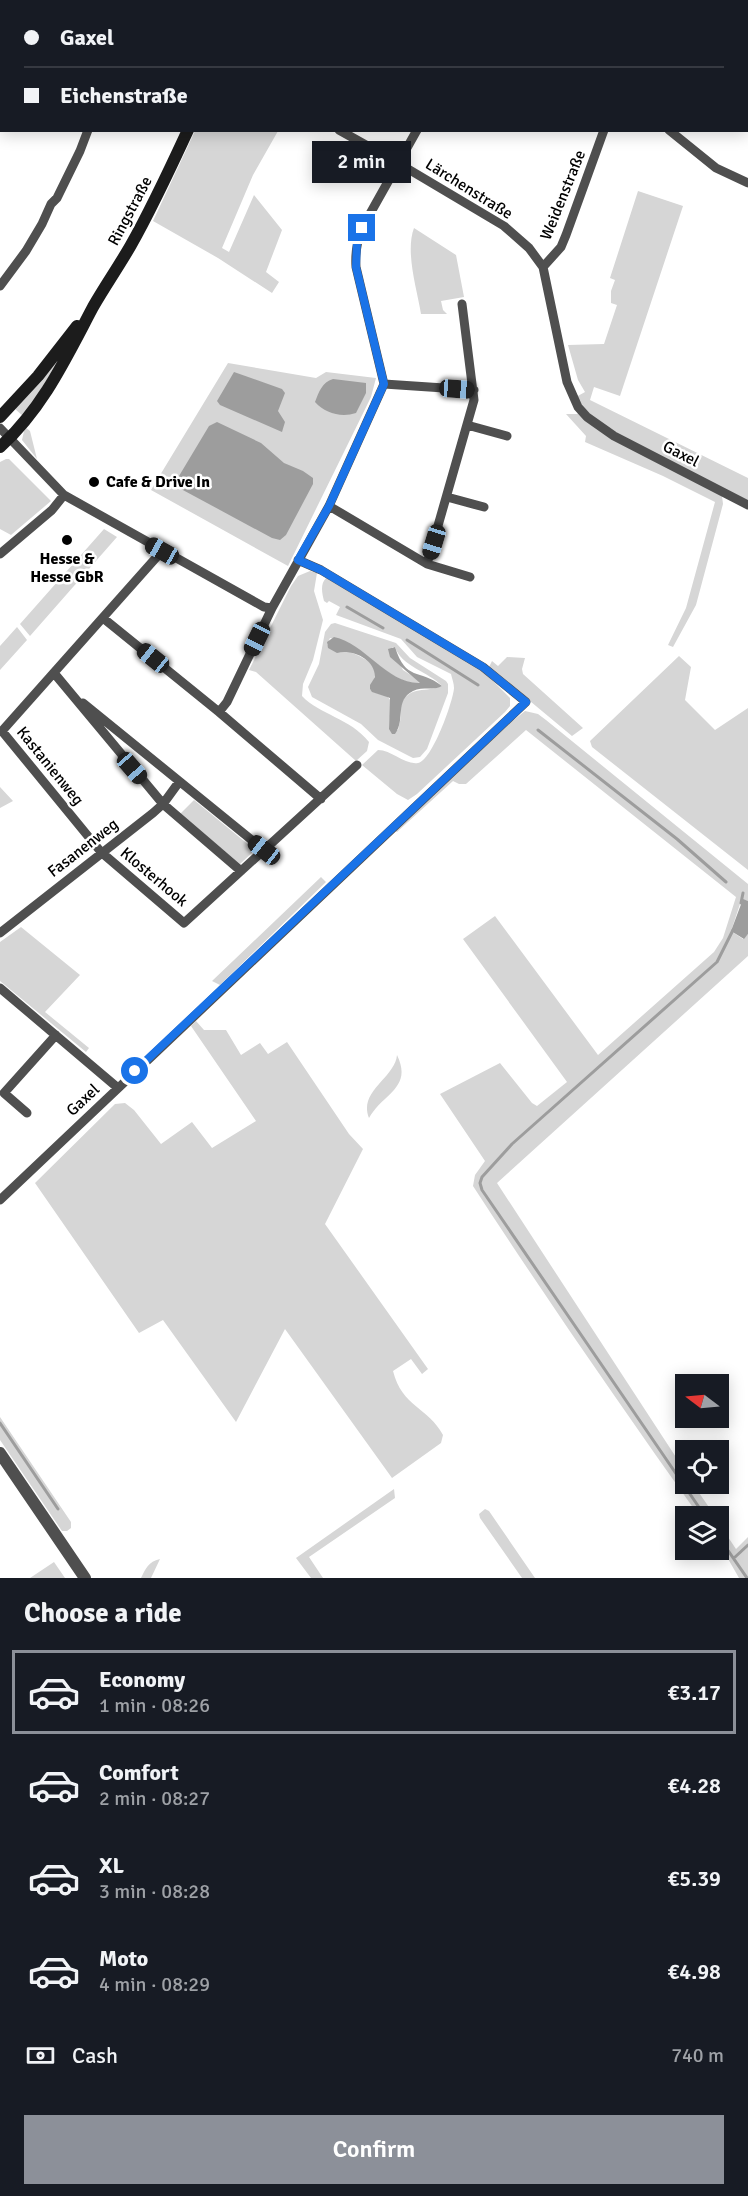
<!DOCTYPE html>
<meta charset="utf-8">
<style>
body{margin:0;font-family:Signika,sans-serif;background:#242831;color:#f1f3f6;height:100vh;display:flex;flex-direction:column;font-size:22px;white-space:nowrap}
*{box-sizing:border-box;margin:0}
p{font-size:20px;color:#9ea1a6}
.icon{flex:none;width:33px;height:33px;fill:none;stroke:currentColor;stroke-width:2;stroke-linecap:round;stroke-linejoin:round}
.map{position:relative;height:1578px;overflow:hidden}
.panel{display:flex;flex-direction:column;background:#171b24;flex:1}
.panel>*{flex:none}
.top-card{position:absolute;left:0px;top:0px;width:748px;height:132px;box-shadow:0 3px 15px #0003;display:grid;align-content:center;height:132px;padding:0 24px;background:#171b24}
.needle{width:39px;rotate:286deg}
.controls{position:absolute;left:675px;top:1374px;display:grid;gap:12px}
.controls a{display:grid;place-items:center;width:54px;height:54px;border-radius:0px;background:#171b24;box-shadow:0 3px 15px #0003;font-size:30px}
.end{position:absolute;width:27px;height:27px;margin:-14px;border:8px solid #1a73e8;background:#fff;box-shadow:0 0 0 3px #fff}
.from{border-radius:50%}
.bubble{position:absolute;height:42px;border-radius:0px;background:#171b24;box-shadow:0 3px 15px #0003;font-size:20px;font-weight:600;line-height:42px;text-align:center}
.car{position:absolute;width:18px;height:36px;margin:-18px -9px;border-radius:8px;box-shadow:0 0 4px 2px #0007;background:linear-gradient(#222 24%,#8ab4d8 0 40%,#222 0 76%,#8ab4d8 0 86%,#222 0)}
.top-card b{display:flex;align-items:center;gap:21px;height:57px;font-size:22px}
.top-card b+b{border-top:2px solid #363941}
.top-card i{width:15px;height:15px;background:#f1f3f6}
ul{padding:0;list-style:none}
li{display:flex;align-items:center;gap:18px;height:84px;margin:0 12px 9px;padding:0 12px;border:3px solid transparent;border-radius:0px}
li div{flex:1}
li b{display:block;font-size:22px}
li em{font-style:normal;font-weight:600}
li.on{border-color:#8c9099}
li>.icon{width:54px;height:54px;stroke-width:1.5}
h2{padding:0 24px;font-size:27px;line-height:72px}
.pay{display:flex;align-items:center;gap:15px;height:66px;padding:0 24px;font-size:22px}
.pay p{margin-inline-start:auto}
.primary-button{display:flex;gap:12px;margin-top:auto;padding:12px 24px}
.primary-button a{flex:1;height:69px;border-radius:0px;background:#8c9099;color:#fff;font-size:24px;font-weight:600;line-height:69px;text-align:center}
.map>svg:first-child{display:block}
</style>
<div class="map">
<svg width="748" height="1578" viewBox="0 0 748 1578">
<rect width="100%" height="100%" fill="#fff"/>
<path fill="#d6d6d6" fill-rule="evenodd" d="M 195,131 L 278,131 L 253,175 L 222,248 L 229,252 L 254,195 L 282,230 L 266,272 L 279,282 L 272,293 L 218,258 L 153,221 Z
M 638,191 L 683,206 L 620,396 L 594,387 L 590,400 L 748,478 L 748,501 C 722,488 696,474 670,461 C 638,445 596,429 576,397 L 585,392 L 578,380 L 568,345 L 604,344 L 617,305 L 611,303 L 611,291 L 615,280 L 610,278 Z
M 414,228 L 456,255 L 464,297 L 441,301 L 443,310 L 447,314 L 421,314 C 417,289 405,252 414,228 Z
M 56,358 L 60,358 L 24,417 L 14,408 Z
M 228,363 L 316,378 L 326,372 L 376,378 L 371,397 L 288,566 L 151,490 Z
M 580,412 L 722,496 L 723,504 L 696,605 L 673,647 L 668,645 L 686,608 L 715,502 L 663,476 L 585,442 L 586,436 L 566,414 L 577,414 Z
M 25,427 L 30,431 L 37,459 L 22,440 Z
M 6,459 L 9,459 L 51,501 L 11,535 L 0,529 L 0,462 Z
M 104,529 L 117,537 L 30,636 L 20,624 Z
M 310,571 L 317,573 L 314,591 L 323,620 L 313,660 L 303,684 L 302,696 C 320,715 350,718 369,742 L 367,751 L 356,761 L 256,672 L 249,670 L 291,586 L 298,576 Z
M 326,578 L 480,668 L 510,698 L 510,706 L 505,712 L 417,794 L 408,800 L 397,794 L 362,765 L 378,750 C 392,750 404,765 418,763 C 432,761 453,702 454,688 C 454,683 452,679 451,674 L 417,657 L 401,639 L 336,615 L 340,607 L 329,601 L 327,603 L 324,601 C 322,593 320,584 326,578 Z
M 335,623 L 396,643 L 410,658 L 446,681 L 448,684 L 448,693 L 427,749 L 420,757 L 413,758 L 409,756 L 378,740 L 361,724 L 312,697 L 308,687 L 319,664 L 325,632 L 331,624 ZM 330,638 C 364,642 385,683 420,684 L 420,681 L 403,670 L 392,647 L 395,647 C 401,666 429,672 442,686 C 426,693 410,685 401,704 L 401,717 L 398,730 L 389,729 L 391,702 C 388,692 376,696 370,689 C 372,684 375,679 375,675 C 378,657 339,649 327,645 Z
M 17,627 L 27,640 L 0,670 L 0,646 Z
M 679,656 L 691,667 L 685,700 L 715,730 L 748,708 L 748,870 L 592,747 L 590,741 Z
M 507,657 L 525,658 L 522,669 L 523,674 L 583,728 L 572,736 L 489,667 L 492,661 L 498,666 Z
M 525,711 L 538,714 L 546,720 L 748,884 L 748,901 L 743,900 L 741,901 L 731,931 L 743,939 L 748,934 L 748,956 L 497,1183 L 685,1471 L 686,1484 L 693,1484 L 715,1516 L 699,1516 C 622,1408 546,1298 473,1186 L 475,1175 L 485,1161 L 440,1094 L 500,1063 L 532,1103 L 537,1106 L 567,1082 L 463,939 L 495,916 L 598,1055 L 714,952 L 723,938 L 736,897 L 526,730 L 466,784 L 459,784 L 453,781 L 397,832 L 395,831 L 510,723 Z
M 0,787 L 13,801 L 0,808 Z
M 194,800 L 255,850 L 240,864 L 180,814 Z
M 321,877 L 326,882 L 220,985 L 212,981 Z
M 21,927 L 80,975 L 45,1012 L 89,1048 L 86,1052 L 0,981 L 0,942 Z
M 196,1021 L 204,1030 L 226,1030 L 241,1055 L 260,1043 L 268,1054 L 287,1042 L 349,1134 L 363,1149 L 325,1224 L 428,1369 L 422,1374 L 411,1359 L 393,1371 C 402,1407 428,1407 443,1435 L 441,1443 L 392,1478 L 285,1329 L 236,1422 L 163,1320 L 139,1333 L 35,1183 L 115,1104 L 125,1103 L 134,1110 L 161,1144 L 192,1122 L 212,1148 L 256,1121 L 191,1026 Z
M 397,1055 C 413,1088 383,1093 369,1118 C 358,1091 395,1078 397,1055 Z
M 0,1417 L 71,1522 L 71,1528 L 67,1531 L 62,1531 L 0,1440 Z
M 394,1489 L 395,1498 L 309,1557 L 323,1578 L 311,1578 L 296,1558 Z
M 485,1509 L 489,1511 L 535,1578 L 522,1578 L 480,1518 L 479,1514 Z
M 718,1522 L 736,1549 L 748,1537 L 748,1578 L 739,1578 L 719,1543 Z
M 160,1559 L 151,1578 L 141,1578 C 146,1568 148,1562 160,1559 Z
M 54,1562 L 65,1578 L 30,1578 Z"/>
<path fill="#9d9d9d" d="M 234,372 L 282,389 L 285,393 L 278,411 L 285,422 L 282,432 L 220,405 L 217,401 Z
M 333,379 L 366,383 L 366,393 L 356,413 C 341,418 325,413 315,402 C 319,392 322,382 333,379 Z
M 217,422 L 261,443 L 284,463 L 303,471 L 313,478 L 313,484 L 286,535 L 280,540 L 272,538 L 181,489 L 179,484 L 179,476 L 209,426 Z
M 334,637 C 365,643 387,684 420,683 L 390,657 L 388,649 L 395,647 C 406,682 419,668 442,686 C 434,691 423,686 413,691 C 394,701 406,719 395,734 L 392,734 L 389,729 L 390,698 L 372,692 L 370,689 L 370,685 L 375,677 C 375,659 352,649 337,653 L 328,648 L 327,642 Z
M 743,899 L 748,901 L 748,934 L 744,939 L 731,931 Z"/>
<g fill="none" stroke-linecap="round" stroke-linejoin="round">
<path stroke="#9d9d9d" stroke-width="3" d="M 347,607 L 383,628
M 407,640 L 478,685
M 538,730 L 677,839 L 726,882
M 741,903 L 743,893
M 0,1423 L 58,1509
M 705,1516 L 482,1190 L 480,1183 L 482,1177 L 512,1144 L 717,962 L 733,930
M 718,1536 L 747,1578
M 734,1558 L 748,1545"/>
<path stroke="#4f4f4f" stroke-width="9" d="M 35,0 L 37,2
M 511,0 L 513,2
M 494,2 L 495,0
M 737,2 L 737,0
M 0,62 L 2,63
M 0,75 L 2,73
M 339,130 L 398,163 L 504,226 L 529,248 L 543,267 L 567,382 L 578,407 L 587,417 L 614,436 L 748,505
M 669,130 L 716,168 L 748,183
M 543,267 L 561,247 L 566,235 L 604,130
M 0,286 L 26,251 L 42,224 L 51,204 L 57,198 L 80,151 L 88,130
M 384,384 L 474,390
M 467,425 L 507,436
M 0,428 L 64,495 L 264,607 L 272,608 L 329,506 L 384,384 L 356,267 C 355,253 357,241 362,228 L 417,130
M 447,497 L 484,507
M 329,506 L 427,564 L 470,577
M 162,551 L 2,731 L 101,852 L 184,923 L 357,765
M 0,554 L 52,510 L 64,495
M 427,564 L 474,400 L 462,304
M 103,618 L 219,712 L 227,702 L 272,608
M 54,673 L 163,804 L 241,871
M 83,703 L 264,850
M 219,712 L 321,799
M 0,933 L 153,813 L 163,804 L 179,782
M 0,988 L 118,1088
M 27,1113 L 4,1093 L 56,1035
M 0,1200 L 526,702 L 483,667 L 321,570 L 298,560"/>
<path stroke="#4f4f4f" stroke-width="12" d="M 0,1453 L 85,1578"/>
<path stroke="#1c1c1c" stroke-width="12" d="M 262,2 L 264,0
M 0,417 L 38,376 L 77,326
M 0,447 C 43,408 66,358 93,307 C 105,286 119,266 131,245 C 152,208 170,169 188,130"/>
</g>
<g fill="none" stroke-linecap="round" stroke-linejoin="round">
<path stroke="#1a73e8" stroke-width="8" d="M 135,1071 L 526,702 L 483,667 L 321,570 L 298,560 L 329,506 L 384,384 L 356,267 L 357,241 L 362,228"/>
</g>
<g fill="#000" stroke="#fff" stroke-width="2">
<circle cx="94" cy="482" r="6"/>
<circle cx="67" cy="540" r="6"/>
</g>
<g text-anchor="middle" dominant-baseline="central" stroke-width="5" stroke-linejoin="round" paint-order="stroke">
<g font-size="16" fill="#000" stroke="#fff">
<text transform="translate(469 189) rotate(32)">Lärchenstraße</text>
<text transform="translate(563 195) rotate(-68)">Weidenstraße</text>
<text transform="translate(130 211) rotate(-62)">Ringstraße</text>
<text transform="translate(681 454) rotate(27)">Gaxel</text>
<text transform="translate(50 766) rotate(51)">Kastanienweg</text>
<text transform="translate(83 848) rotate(-38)">Fasanenweg</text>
<text transform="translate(154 877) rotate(40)">Klosterhook</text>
<text transform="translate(83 1100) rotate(-43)">Gaxel</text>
</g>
<g font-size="16" font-weight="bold" fill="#000" stroke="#fff" text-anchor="start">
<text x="106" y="482">Cafe &amp; Drive In</text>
<text x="67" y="559" text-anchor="middle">Hesse &amp;<tspan x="67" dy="18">Hesse GbR</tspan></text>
</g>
</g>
</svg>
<div class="controls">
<a><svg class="needle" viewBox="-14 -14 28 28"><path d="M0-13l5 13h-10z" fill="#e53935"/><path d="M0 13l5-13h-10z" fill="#9ea1a6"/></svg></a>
<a><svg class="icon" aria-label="locate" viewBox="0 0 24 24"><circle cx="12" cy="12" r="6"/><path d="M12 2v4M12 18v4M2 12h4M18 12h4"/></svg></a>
<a><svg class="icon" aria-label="layers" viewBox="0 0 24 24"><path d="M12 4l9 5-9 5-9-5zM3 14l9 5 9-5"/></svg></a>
</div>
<i class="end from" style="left:135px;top:1071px"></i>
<i class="end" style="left:362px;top:228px"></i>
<div class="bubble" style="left:312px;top:141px;width:99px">2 min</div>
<i class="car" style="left:457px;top:389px;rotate:94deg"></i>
<i class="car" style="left:434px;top:542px;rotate:197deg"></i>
<i class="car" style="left:162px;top:551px;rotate:299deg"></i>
<i class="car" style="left:257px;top:639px;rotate:206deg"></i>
<i class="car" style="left:153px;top:658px;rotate:309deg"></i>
<i class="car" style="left:132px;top:768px;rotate:139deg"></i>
<i class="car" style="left:264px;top:850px;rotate:308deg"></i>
<div class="top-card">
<b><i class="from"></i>Gaxel</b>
<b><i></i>Eichenstraße</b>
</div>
</div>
<section class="panel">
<h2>Choose a ride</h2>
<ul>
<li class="on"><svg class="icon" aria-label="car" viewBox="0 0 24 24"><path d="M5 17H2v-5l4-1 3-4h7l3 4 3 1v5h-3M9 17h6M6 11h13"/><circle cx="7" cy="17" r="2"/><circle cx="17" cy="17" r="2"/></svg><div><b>Economy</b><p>1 min · 08:26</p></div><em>€3.17</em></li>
<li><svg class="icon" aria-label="car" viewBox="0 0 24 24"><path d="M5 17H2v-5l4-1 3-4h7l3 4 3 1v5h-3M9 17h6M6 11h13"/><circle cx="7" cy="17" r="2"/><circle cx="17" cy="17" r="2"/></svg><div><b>Comfort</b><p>2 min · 08:27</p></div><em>€4.28</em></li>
<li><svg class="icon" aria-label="car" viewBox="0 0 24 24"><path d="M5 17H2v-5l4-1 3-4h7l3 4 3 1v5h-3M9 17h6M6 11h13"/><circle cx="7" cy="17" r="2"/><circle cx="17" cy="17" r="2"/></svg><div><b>XL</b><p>3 min · 08:28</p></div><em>€5.39</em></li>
<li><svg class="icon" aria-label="car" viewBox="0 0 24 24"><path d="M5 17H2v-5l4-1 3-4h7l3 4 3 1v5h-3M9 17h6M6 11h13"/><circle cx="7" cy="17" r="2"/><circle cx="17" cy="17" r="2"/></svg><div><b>Moto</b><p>4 min · 08:29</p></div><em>€4.98</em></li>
</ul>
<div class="pay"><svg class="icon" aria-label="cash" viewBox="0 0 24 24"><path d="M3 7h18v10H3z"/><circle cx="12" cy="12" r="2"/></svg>Cash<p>740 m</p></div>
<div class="primary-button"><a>Confirm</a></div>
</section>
